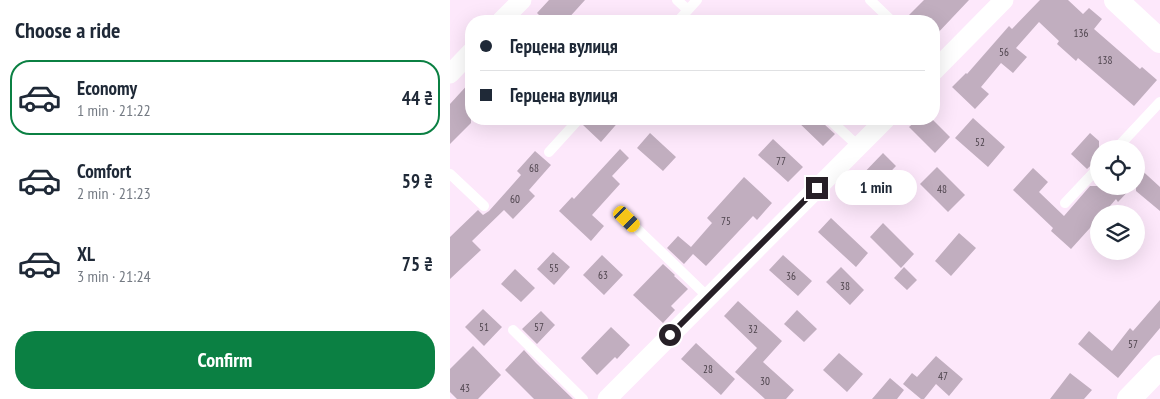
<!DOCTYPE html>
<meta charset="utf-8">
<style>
body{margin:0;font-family:"PT Sans Narrow",sans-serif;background:#f6f6f7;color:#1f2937;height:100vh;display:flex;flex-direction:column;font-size:19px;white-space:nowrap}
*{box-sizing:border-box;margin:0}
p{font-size:16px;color:#747a83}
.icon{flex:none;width:28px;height:28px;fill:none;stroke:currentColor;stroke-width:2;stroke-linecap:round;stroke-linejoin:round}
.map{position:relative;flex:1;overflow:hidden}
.details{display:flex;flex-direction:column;background:#fff;width:450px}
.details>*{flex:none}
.guide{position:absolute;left:15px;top:15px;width:475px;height:110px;border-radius:20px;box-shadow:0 5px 20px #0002;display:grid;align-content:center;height:110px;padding:0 15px;background:#fff}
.controls{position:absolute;left:640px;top:140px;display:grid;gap:10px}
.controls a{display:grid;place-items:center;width:55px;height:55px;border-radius:50%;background:#fff;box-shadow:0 5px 20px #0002;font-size:25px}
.end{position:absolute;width:22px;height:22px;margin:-11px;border:6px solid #261f26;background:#fff;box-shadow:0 0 0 2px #fff}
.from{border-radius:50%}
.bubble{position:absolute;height:35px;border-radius:18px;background:#fff;box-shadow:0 5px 20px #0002;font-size:16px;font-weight:700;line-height:35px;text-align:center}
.car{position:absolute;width:15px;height:30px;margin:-15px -8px;border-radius:6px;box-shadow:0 0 4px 1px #0007;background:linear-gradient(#f5c518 24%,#345 0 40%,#f5c518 0 76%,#345 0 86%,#f5c518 0)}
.guide b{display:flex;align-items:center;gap:18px;height:48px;font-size:19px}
.guide b+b{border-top:1px solid #e0e1e3}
.guide i{width:12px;height:12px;background:#1f2937}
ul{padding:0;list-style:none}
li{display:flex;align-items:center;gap:15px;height:75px;margin:0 10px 8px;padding:0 5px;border:2px solid transparent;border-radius:20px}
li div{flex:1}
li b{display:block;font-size:19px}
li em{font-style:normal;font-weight:700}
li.on{border-color:#0b8043}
li>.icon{width:45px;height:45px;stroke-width:1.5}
h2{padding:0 15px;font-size:22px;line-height:60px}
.action{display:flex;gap:10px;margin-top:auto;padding:10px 15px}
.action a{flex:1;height:58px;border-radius:20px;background:#0b8043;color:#fff;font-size:20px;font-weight:700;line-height:58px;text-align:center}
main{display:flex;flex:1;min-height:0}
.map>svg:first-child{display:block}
</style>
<main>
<section class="details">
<h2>Choose a ride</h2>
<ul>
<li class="on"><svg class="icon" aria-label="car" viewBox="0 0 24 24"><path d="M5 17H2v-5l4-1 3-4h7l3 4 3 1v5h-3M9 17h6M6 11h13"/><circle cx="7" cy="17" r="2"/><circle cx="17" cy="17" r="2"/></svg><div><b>Economy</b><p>1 min · 21:22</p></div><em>44 ₴</em></li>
<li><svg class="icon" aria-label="car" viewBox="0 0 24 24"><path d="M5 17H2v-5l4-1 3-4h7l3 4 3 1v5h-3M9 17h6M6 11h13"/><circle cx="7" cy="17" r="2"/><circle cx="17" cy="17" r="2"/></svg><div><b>Comfort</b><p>2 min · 21:23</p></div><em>59 ₴</em></li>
<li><svg class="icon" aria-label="car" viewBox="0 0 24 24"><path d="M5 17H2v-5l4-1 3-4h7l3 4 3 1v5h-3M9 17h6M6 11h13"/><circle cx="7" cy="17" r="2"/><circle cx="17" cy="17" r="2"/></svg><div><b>XL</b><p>3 min · 21:24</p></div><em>75 ₴</em></li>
</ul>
<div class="action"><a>Confirm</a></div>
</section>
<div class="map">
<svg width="710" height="399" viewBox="0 0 710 399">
<rect width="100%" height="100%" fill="#fde8fb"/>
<path fill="#c1aebf" d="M 99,0 L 135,0 L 116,21 L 95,21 L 87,13 Z
M 474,0 L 519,0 L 484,37 L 484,21 L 453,21 Z
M 590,0 L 618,0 L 633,14 L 639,8 L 652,19 L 644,29 L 690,69 L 692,67 L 707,80 L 684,106 L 628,58 L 626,61 L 607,44 L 609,41 L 589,22 L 566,48 L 577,57 L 563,73 L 551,63 L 531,87 L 539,94 L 525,109 L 502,87 L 516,73 L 517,74 L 559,26 L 562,29 Z
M 21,81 L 21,123 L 0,144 L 0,104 Z
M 523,118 L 555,147 L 538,167 L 505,138 Z
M 136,119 L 171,119 L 151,142 L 133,125 Z
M 345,119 L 372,119 L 374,124 L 385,134 L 373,146 Z
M 468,119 L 482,119 L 500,137 L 485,153 L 459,127 Z
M 200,133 L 226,157 L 213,171 L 187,148 Z
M 640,133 L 649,141 L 649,158 L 637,169 L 621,154 Z
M 323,139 L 353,167 L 338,182 L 308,155 Z
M 170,149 L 179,158 L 162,176 L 170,184 L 142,215 L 154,226 L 141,241 L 109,211 L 122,197 L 124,199 Z
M 85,151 L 101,165 L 79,190 L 85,196 L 63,219 L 54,210 L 22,241 L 31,250 L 0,279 L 0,237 L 28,210 L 33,215 L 39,211 L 71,175 L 67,171 Z
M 433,153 L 446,166 L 422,191 L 409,178 Z
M 686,165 L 710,187 L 710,211 L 686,191 Z
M 487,167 L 515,195 L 498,212 L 470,184 Z
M 583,168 L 598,182 L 589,192 L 614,216 L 640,186 L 683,186 L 668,202 L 666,199 L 653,214 L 649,214 L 649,218 L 621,249 L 601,231 L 603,228 L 563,190 Z
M 294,177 L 322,203 L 307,220 L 303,216 L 256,266 L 243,254 L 234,264 L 217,248 L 228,236 L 241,247 L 262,223 L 257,218 Z
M 381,218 L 418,253 L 406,267 L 368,232 Z
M 433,223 L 464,254 L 451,268 L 420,237 Z
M 509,233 L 526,248 L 501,276 L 485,261 Z
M 103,252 L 120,267 L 104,285 L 87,269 Z
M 152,255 L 173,275 L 154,295 L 133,275 Z
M 333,255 L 362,281 L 348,296 L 319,270 Z
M 213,264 L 225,275 L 224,276 L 238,289 L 221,306 L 225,310 L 213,323 L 183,295 Z
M 391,267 L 414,290 L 400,305 L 376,282 Z
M 454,267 L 467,280 L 457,290 L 444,278 Z
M 65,269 L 85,288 L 71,302 L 51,284 Z
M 710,300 L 710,328 L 668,378 L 628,344 L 639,331 L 662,351 L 680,328 L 683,331 Z
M 288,301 L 332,341 L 313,362 L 344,390 L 336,399 L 315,399 L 285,372 L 307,348 L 274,316 Z
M 33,309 L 52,327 L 34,346 L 15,327 Z
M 347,310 L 367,329 L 354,342 L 334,324 Z
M 91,311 L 105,325 L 87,344 L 72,329 Z
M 161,327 L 180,345 L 167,359 L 165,357 L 147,375 L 131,358 Z
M 246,343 L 285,379 L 271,395 L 231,359 Z
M 23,346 L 51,375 L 28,399 L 7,399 L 0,392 L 0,369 Z
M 74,350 L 86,363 L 123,399 L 84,399 L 55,370 Z
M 389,353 L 413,374 L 397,392 L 373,370 Z
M 486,356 L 513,379 L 499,396 L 486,384 L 474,399 L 471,399 L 453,384 L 462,373 L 467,377 Z
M 620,373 L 642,390 L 634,399 L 600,399 Z
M 440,378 L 454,390 L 447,399 L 422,399 Z"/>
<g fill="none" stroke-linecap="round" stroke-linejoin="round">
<path stroke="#fff" stroke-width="10" d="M 227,0 L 238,10
M 420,0 L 442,21
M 228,21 L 247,0
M 379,119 L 408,146
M 666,149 L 710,102
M 99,152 L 129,119
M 0,174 L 34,206
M 615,203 L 649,167
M 177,219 L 258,297
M 63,330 L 133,399"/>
<path stroke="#fff" stroke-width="19" d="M 51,21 L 72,0
M 484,71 L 554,0
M 0,74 L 21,52
M 157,399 L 436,119"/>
<path stroke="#fff" stroke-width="24" d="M 666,0 L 710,41
M 679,399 L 710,367"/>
</g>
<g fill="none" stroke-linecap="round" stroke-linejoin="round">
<path stroke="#261f26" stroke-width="6" d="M 220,335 L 367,188"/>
</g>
<g text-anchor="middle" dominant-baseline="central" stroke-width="5" stroke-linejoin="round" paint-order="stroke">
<g font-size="11" fill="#4d434c">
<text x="631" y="33">136</text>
<text x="554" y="52">56</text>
<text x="655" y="60">138</text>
<text x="530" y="142">52</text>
<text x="331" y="161">77</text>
<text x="84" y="168">68</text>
<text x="492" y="189">48</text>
<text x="65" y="199">60</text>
<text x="276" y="221">75</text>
<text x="104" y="268">55</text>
<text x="153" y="275">63</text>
<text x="341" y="276">36</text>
<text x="395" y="286">38</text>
<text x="34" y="327">51</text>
<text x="89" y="327">57</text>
<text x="303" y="329">32</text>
<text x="683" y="344">57</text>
<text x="258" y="369">28</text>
<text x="493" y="376">47</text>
<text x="315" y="381">30</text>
<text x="15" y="388">43</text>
</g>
</g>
</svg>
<div class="controls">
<a><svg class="icon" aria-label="locate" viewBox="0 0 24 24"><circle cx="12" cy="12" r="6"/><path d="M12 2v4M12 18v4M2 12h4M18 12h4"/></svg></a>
<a><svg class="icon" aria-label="layers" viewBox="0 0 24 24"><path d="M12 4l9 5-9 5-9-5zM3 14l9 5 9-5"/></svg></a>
</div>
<i class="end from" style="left:220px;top:335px"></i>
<i class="end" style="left:367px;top:188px"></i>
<div class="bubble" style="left:385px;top:170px;width:82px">1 min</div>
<i class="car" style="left:177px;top:219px;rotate:134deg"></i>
<div class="guide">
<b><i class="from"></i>Герцена вулиця</b>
<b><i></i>Герцена вулиця</b>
</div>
</div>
</main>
